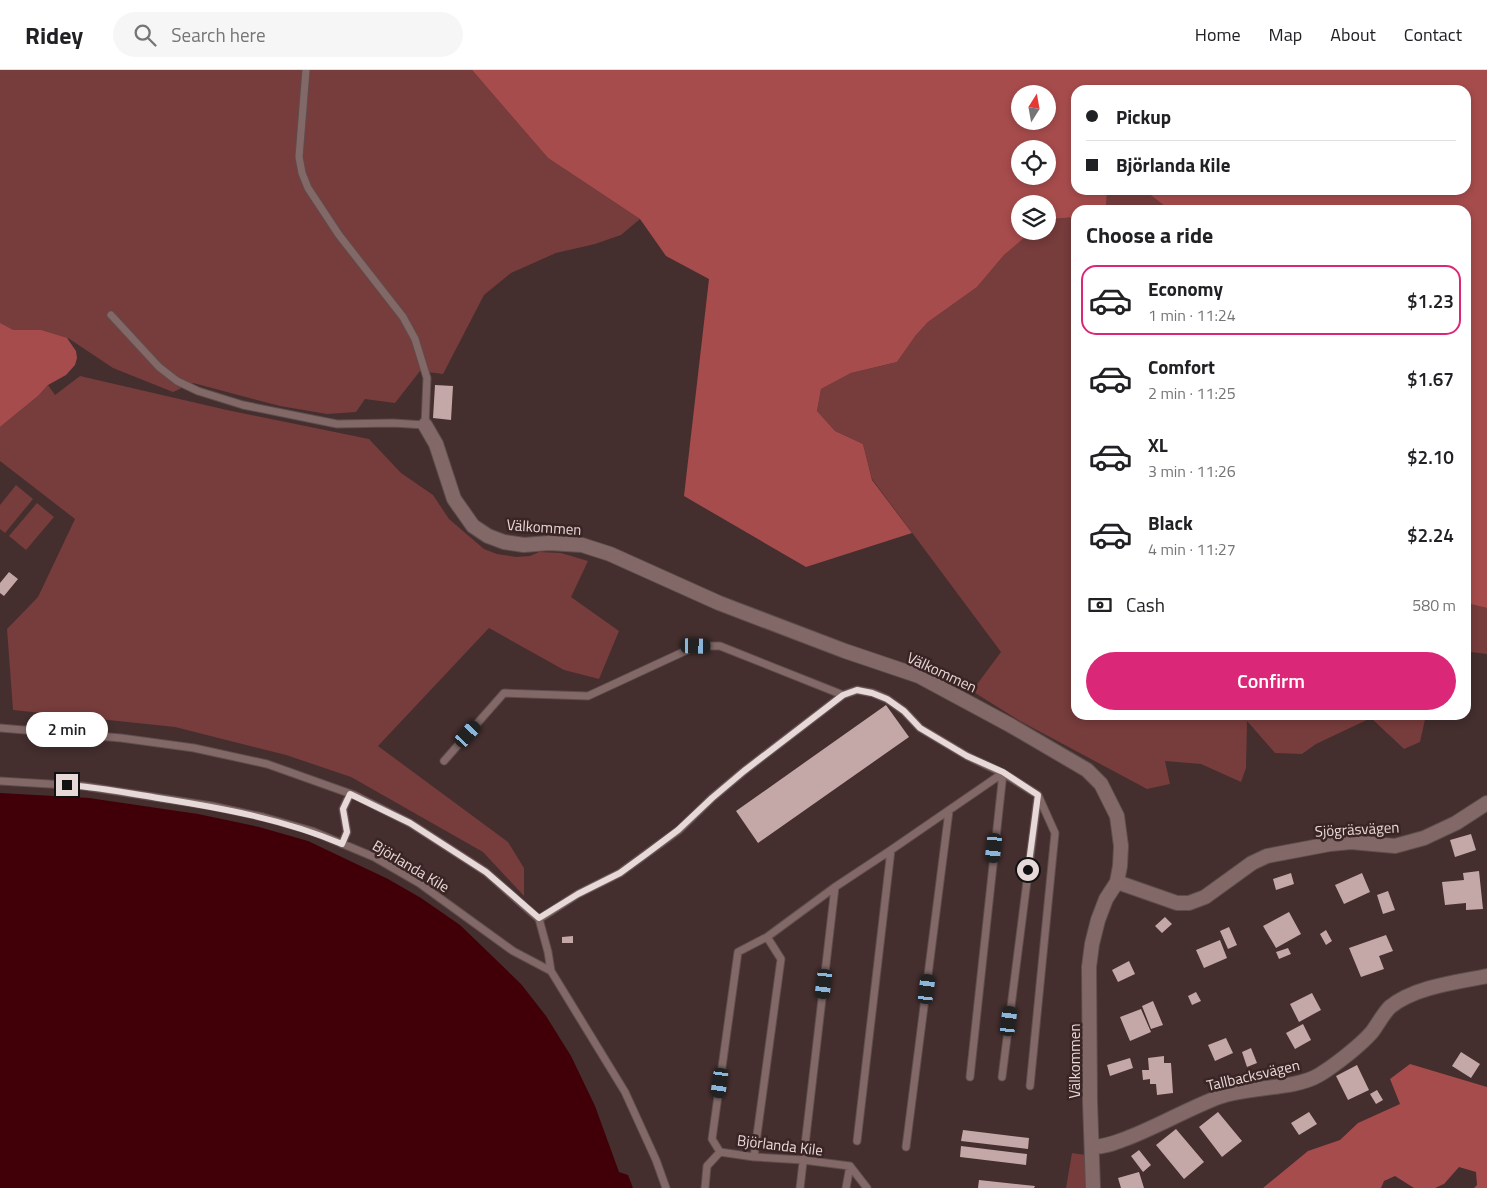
<!DOCTYPE html>
<meta charset="utf-8">
<style>
body{margin:0;font-family:"Titillium Web",sans-serif;background:#f6f6f6;color:#202124;height:100vh;display:flex;flex-direction:column;font-size:19px;white-space:nowrap}
*{box-sizing:border-box;margin:0}
p{font-size:16px;color:#757577}
.icon{flex:none;width:28px;height:28px;fill:none;stroke:currentColor;stroke-width:2;stroke-linecap:round;stroke-linejoin:round}
.map{position:relative;flex:1;overflow:hidden}
.details{position:absolute;left:1071px;top:135px;width:400px;height:515px;display:flex;flex-direction:column;background:#fff;border-radius:15px;box-shadow:0 2px 8px #0003}
.details>*{flex:none}
.banner{position:absolute;left:1071px;top:15px;width:400px;height:110px;border-radius:15px;box-shadow:0 2px 8px #0003;display:grid;align-content:center;height:110px;padding:0 15px;background:#fff}
.needle{width:32px;rotate:11deg}
.controls{position:absolute;left:1011px;top:15px;display:grid;gap:10px}
.controls a{display:grid;place-items:center;width:45px;height:45px;border-radius:50%;background:#fff;box-shadow:0 2px 8px #0003;font-size:25px}
.end{position:absolute;width:22px;height:22px;margin:-11px;border:6px solid #e8d9d9;background:#111;box-shadow:0 0 0 2px #111}
.from{border-radius:50%}
.bubble{position:absolute;height:35px;border-radius:18px;background:#fff;box-shadow:0 2px 8px #0003;font-size:16px;font-weight:600;line-height:35px;text-align:center}
.car{position:absolute;width:15px;height:30px;margin:-15px -8px;border-radius:6px;box-shadow:0 0 4px 1px #0007;background:linear-gradient(#222 24%,#8ab4d8 0 40%,#222 0 76%,#8ab4d8 0 86%,#222 0)}
.banner b{display:flex;align-items:center;gap:18px;height:48px;font-size:19px}
.banner b+b{border-top:1px solid #e0e0e0}
.banner i{width:12px;height:12px;background:#202124}
ul{padding:0;list-style:none}
li{display:flex;align-items:center;gap:15px;height:70px;margin:0 10px 8px;padding:0 5px;border:2px solid transparent;border-radius:15px}
li div{flex:1}
li b{display:block;font-size:19px}
li em{font-style:normal;font-weight:600}
li.selected{border-color:#db2777}
li>.icon{width:45px;height:45px;stroke-width:1.5}
h2{padding:0 15px;font-size:22px;line-height:60px}
.pay{display:flex;align-items:center;gap:12px;height:55px;padding:0 15px;font-size:19px}
.pay p{margin-inline-start:auto}
.action{display:flex;gap:10px;margin-top:auto;padding:10px 15px}
.action a{flex:1;height:58px;border-radius:30px;background:#db2777;color:#fff;font-size:20px;font-weight:600;line-height:58px;text-align:center}
header{display:flex;align-items:center;gap:30px;box-sizing:border-box;height:70px;padding:0 25px;background:#fff;border-bottom:1px solid #e0e0e0}
header strong{font-size:24px}
nav{display:flex;gap:28px;margin-inline-start:auto;font-size:18px}
.search{width:350px;height:45px;background:#f6f6f6;display:flex;align-items:center;gap:12px;box-sizing:border-box;padding:0 18px;border-radius:28px;color:#757577;font-size:19px}
.map>svg:first-child{display:block}
</style>
<header>
<strong>Ridey</strong>
<div class="search"><svg class="icon" aria-label="search" viewBox="0 0 24 24"><circle cx="10" cy="10" r="6"/><path d="M15 15l6 6"/></svg>Search here</div>
<nav><a>Home</a><a>Map</a><a>About</a><a>Contact</a></nav>
</header>
<div class="map">
<svg width="1487" height="1118" viewBox="0 0 1487 1118">
<rect width="100%" height="100%" fill="#442e2e"/>
<path fill="#773c3c" d="M 0,0 L 472,0 L 548,88 L 640,149 L 621,165 L 595,174 L 556,183 L 511,203 L 484,225 L 443,304 L 420,301 L 395,333 L 365,329 L 356,342 L 327,344 L 280,336 L 193,313 L 173,322 L 113,298 L 68,268 L 0,318 Z
M 1107,120 L 1144,120 L 1170,140 L 1106,140 Z
M 1076,147 L 1076,645 L 1426,645 L 1420,672 L 1404,679 L 1371,648 L 1316,674 L 1302,684 L 1275,683 L 1247,651 L 1246,698 L 1241,712 L 1201,694 L 1165,691 L 1170,714 L 1147,719 L 1020,651 L 972,621 L 1001,582 L 872,409 L 863,374 L 835,361 L 817,341 L 821,319 L 851,303 L 897,292 L 916,265 L 928,252 L 977,217 L 1004,185 L 1027,164 L 1032,161 L 1048,161 L 1048,152 L 1053,149 Z
M 80,306 L 227,340 L 369,369 L 401,403 L 433,425 L 449,449 L 484,479 L 497,484 L 516,487 L 530,486 L 539,482 L 561,483 L 588,491 L 571,527 L 619,561 L 599,609 L 564,600 L 489,558 L 378,676 L 508,772 L 524,798 L 524,826 L 483,782 L 351,707 L 286,685 L 175,657 L 13,640 L 7,559 L 38,527 L 75,449 L 0,391 L 0,357 L 38,326 L 48,315 L 55,325 Z
M 16,415 L 33,429 L 5,463 L 0,459 L 0,435 Z
M 37,433 L 54,447 L 26,480 L 9,466 Z
M 1466,533 L 1487,538 L 1487,584 L 1471,582 L 1466,596 Z
M 1072,1083 L 1086,1085 L 1086,1118 L 1066,1118 Z"/>
<path fill="#a74c4d" fill-rule="evenodd" d="M 472,0 L 1487,0 L 1487,538 L 1466,533 L 1466,140 L 1170,140 L 1144,120 L 1466,120 L 1466,20 L 1076,20 L 1076,120 L 1107,120 L 1106,140 L 1076,140 L 1076,147 L 1053,149 L 1048,152 L 1048,134 L 1020,134 L 1020,161 L 1032,161 L 1004,185 L 977,217 L 928,252 L 916,265 L 897,292 L 851,303 L 821,319 L 817,341 L 835,361 L 863,374 L 872,410 L 912,463 L 806,497 L 684,426 L 709,209 L 666,186 L 640,149 L 548,88 ZM 1020,24 L 1048,24 L 1048,51 L 1020,51 ZM 1020,79 L 1048,79 L 1048,106 L 1020,106 Z
M 0,253 L 13,260 L 41,260 L 67,268 L 76,281 L 77,288 L 75,295 L 66,305 L 48,315 L 38,326 L 0,357 Z
M 1410,994 L 1487,1017 L 1487,1118 L 1474,1118 L 1477,1115 L 1476,1102 L 1459,1097 L 1444,1114 L 1435,1118 L 1414,1118 L 1395,1106 L 1384,1111 L 1381,1118 L 1263,1118 L 1308,1081 L 1340,1070 L 1358,1053 L 1400,1034 L 1390,1009 Z"/>
<path fill="#410008" d="M 0,723 L 89,728 L 198,744 L 259,757 L 308,771 L 388,809 L 421,828 L 460,855 L 521,914 L 546,946 L 571,986 L 595,1036 L 619,1102 L 628,1105 L 633,1118 L 0,1118 Z"/>
<path fill="#c4a8a7" d="M 435,315 L 453,316 L 451,350 L 433,348 Z
M 9,502 L 18,509 L 4,526 L 0,523 L 0,513 Z
M 886,635 L 909,667 L 758,773 L 736,741 Z
M 1471,764 L 1476,780 L 1455,787 L 1450,770 Z
M 1479,801 L 1483,839 L 1466,840 L 1466,833 L 1445,835 L 1442,812 L 1464,810 L 1463,803 Z
M 1291,803 L 1294,814 L 1276,820 L 1273,809 Z
M 1362,803 L 1370,822 L 1344,834 L 1335,815 Z
M 1388,821 L 1395,840 L 1383,844 L 1377,825 Z
M 1289,842 L 1301,864 L 1276,878 L 1263,856 Z
M 1165,847 L 1172,854 L 1162,863 L 1155,856 Z
M 1229,857 L 1237,875 L 1228,879 L 1220,861 Z
M 1326,860 L 1332,871 L 1326,875 L 1320,864 Z
M 1386,865 L 1393,881 L 1379,886 L 1384,899 L 1361,907 L 1349,878 Z
M 573,866 L 573,873 L 562,873 L 562,867 Z
M 1220,870 L 1227,888 L 1204,898 L 1196,880 Z
M 1288,878 L 1291,884 L 1279,889 L 1276,882 Z
M 1129,891 L 1135,904 L 1118,912 L 1112,900 Z
M 1196,922 L 1201,931 L 1192,935 L 1188,926 Z
M 1312,923 L 1321,940 L 1299,952 L 1290,934 Z
M 1153,931 L 1163,955 L 1151,959 L 1142,936 Z
M 1141,939 L 1151,962 L 1130,971 L 1120,947 Z
M 1303,954 L 1311,970 L 1295,979 L 1286,963 Z
M 1226,968 L 1233,983 L 1215,991 L 1208,975 Z
M 1251,978 L 1257,993 L 1247,997 L 1242,982 Z
M 1461,982 L 1480,994 L 1471,1008 L 1452,996 Z
M 1164,986 L 1164,993 L 1171,993 L 1173,1023 L 1157,1025 L 1156,1014 L 1150,1014 L 1150,1009 L 1143,1010 L 1142,1000 L 1149,1000 L 1148,988 Z
M 1130,988 L 1133,998 L 1110,1006 L 1107,995 Z
M 1357,995 L 1369,1020 L 1348,1030 L 1336,1006 Z
M 1377,1020 L 1383,1030 L 1376,1034 L 1370,1024 Z
M 1218,1042 L 1242,1071 L 1222,1087 L 1199,1057 Z
M 1309,1042 L 1317,1054 L 1299,1065 L 1291,1053 Z
M 1176,1059 L 1204,1092 L 1184,1109 L 1156,1075 Z
M 963,1060 L 1029,1068 L 1028,1079 L 961,1071 Z
M 961,1076 L 1027,1084 L 1026,1095 L 960,1087 Z
M 1139,1080 L 1151,1095 L 1143,1102 L 1131,1086 Z
M 1139,1102 L 1144,1118 L 1121,1118 L 1118,1108 Z
M 979,1110 L 1035,1116 L 1034,1118 L 978,1118 Z"/>
<g fill="none" stroke-linecap="round" stroke-linejoin="round">
<g stroke="#5f4d4d" stroke-width="9">
<path id="service" d="M 111,245 L 159,297 L 177,311 L 198,321 L 243,335 L 337,354 L 393,353 L 425,355 L 427,308 L 415,269 L 403,247 L 339,165 L 308,118 L 302,103 L 299,87 L 306,0
M 843,625 L 857,620 L 873,623 L 887,629 L 904,641 L 920,658 L 967,686 L 1003,703 L 970,1007
M 0,658 L 121,668 L 194,678 L 267,694 L 354,725 L 410,753 L 486,802 L 522,834 L 539,849 L 548,882 L 551,901
M 444,691 L 504,623 L 588,626 L 696,576 L 720,576 L 843,625 L 744,701 L 712,728 L 679,760 L 646,784 L 620,803 L 578,824 L 539,849
M 0,711 L 83,716 L 212,736 L 263,747 L 312,761 L 374,787 L 419,813 L 513,881 L 551,901 L 625,1022 L 656,1090 L 666,1118
M 342,774 L 347,762 L 343,739 L 350,724
M 1030,1016 L 1055,763 L 1038,725
M 857,1071 L 891,780
M 906,1077 L 949,741
M 720,1082 L 712,1069 L 738,882 L 767,867 L 835,817 L 891,780 L 1003,703 L 1038,725 L 1002,1007
M 754,1087 L 781,889 L 767,867
M 705,1118 L 707,1096 L 720,1082 L 754,1087 L 803,1090 L 850,1096 L 867,1118
M 800,1118 L 835,817
M 846,1118 L 850,1096"/>
</g>
<g stroke="#5f4d4d" stroke-width="16">
<path id="minor" d="M 425,355 L 436,374 L 454,429 L 473,456 L 488,466 L 504,472 L 524,475 L 549,473 L 582,475 L 610,484 L 719,533 L 845,581 L 919,606 L 1010,655 L 1087,700 L 1101,714 L 1117,746 L 1121,776 L 1120,796 L 1117,812 L 1106,829 L 1098,850 L 1092,874 L 1089,897 L 1090,1032 L 1093,1118
M 1117,812 L 1177,833 L 1189,833 L 1205,827 L 1252,793 L 1267,786 L 1330,774 L 1351,772 L 1395,776 L 1424,768 L 1456,753 L 1487,733
M 1092,1077 C 1105,1077 1114,1073 1125,1069 C 1157,1057 1187,1039 1219,1027 C 1248,1016 1294,1020 1319,1005 C 1334,996 1361,975 1372,962 C 1378,954 1383,944 1390,937 C 1414,917 1457,912 1487,906"/>
</g>
<use href="#service" stroke="#826968" stroke-width="7"/>
<use href="#minor" stroke="#826968" stroke-width="14"/>
</g>
<g fill="none" stroke-linecap="round" stroke-linejoin="round">
<path stroke="#e8d9d9" stroke-width="6" d="M 67,715 C 97,717 128,723 158,728 C 221,738 283,749 342,774 L 347,762 L 343,739 L 350,724 L 410,753 L 486,802 L 539,848 L 578,824 L 620,803 L 646,784 L 678,760 L 712,728 L 744,701 L 843,625 L 857,620 L 872,623 L 887,629 L 904,641 L 920,658 L 967,686 L 1003,702 L 1038,725 L 1028,800"/>
</g>
<g text-anchor="middle" dominant-baseline="central" stroke-width="5" stroke-linejoin="round" paint-order="stroke">
<g font-size="15" fill="#e8d9d9" stroke="#3a2424">
<text transform="translate(544 457) rotate(4)">Välkommen</text>
<text transform="translate(942 602) rotate(25)">Välkommen</text>
<text transform="translate(1357 759) rotate(-3)">Sjögräsvägen</text>
<text transform="translate(411 796) rotate(31)">Björlanda Kile</text>
<text transform="translate(1074 991) rotate(-90)">Välkommen</text>
<text transform="translate(1253 1005) rotate(-13)">Tallbacksvägen</text>
<text transform="translate(780 1075) rotate(7)">Björlanda Kile</text>
</g>
</g>
</svg>
<div class="controls">
<a><svg class="needle" viewBox="-14 -14 28 28"><path d="M0-13l5 13h-10z" fill="#e53935"/><path d="M0 13l5-13h-10z" fill="#757577"/></svg></a>
<a><svg class="icon" aria-label="locate" viewBox="0 0 24 24"><circle cx="12" cy="12" r="6"/><path d="M12 2v4M12 18v4M2 12h4M18 12h4"/></svg></a>
<a><svg class="icon" aria-label="layers" viewBox="0 0 24 24"><path d="M12 4l9 5-9 5-9-5zM3 14l9 5 9-5"/></svg></a>
</div>
<i class="end from" style="left:1028px;top:800px"></i>
<i class="end" style="left:67px;top:715px"></i>
<div class="bubble" style="left:26px;top:642px;width:82px">2 min</div>
<i class="car" style="left:696px;top:576px;rotate:91deg"></i>
<i class="car" style="left:468px;top:664px;rotate:42deg"></i>
<i class="car" style="left:994px;top:778px;rotate:186deg"></i>
<i class="car" style="left:824px;top:914px;rotate:187deg"></i>
<i class="car" style="left:927px;top:919px;rotate:7deg"></i>
<i class="car" style="left:1009px;top:951px;rotate:7deg"></i>
<i class="car" style="left:720px;top:1013px;rotate:188deg"></i>
<div class="banner">
<b><i class="from"></i>Pickup</b>
<b><i></i>Björlanda Kile</b>
</div>
<section class="details">
<h2>Choose a ride</h2>
<ul>
<li class="selected"><svg class="icon" aria-label="car" viewBox="0 0 24 24"><path d="M5 17H2v-5l4-1 3-4h7l3 4 3 1v5h-3M9 17h6M6 11h13"/><circle cx="7" cy="17" r="2"/><circle cx="17" cy="17" r="2"/></svg><div><b>Economy</b><p>1 min · 11:24</p></div><em>$1.23</em></li>
<li><svg class="icon" aria-label="car" viewBox="0 0 24 24"><path d="M5 17H2v-5l4-1 3-4h7l3 4 3 1v5h-3M9 17h6M6 11h13"/><circle cx="7" cy="17" r="2"/><circle cx="17" cy="17" r="2"/></svg><div><b>Comfort</b><p>2 min · 11:25</p></div><em>$1.67</em></li>
<li><svg class="icon" aria-label="car" viewBox="0 0 24 24"><path d="M5 17H2v-5l4-1 3-4h7l3 4 3 1v5h-3M9 17h6M6 11h13"/><circle cx="7" cy="17" r="2"/><circle cx="17" cy="17" r="2"/></svg><div><b>XL</b><p>3 min · 11:26</p></div><em>$2.10</em></li>
<li><svg class="icon" aria-label="car" viewBox="0 0 24 24"><path d="M5 17H2v-5l4-1 3-4h7l3 4 3 1v5h-3M9 17h6M6 11h13"/><circle cx="7" cy="17" r="2"/><circle cx="17" cy="17" r="2"/></svg><div><b>Black</b><p>4 min · 11:27</p></div><em>$2.24</em></li>
</ul>
<div class="pay"><svg class="icon" aria-label="cash" viewBox="0 0 24 24"><path d="M3 7h18v10H3z"/><circle cx="12" cy="12" r="2"/></svg>Cash<p>580 m</p></div>
<div class="action"><a>Confirm</a></div>
</section>
</div>
